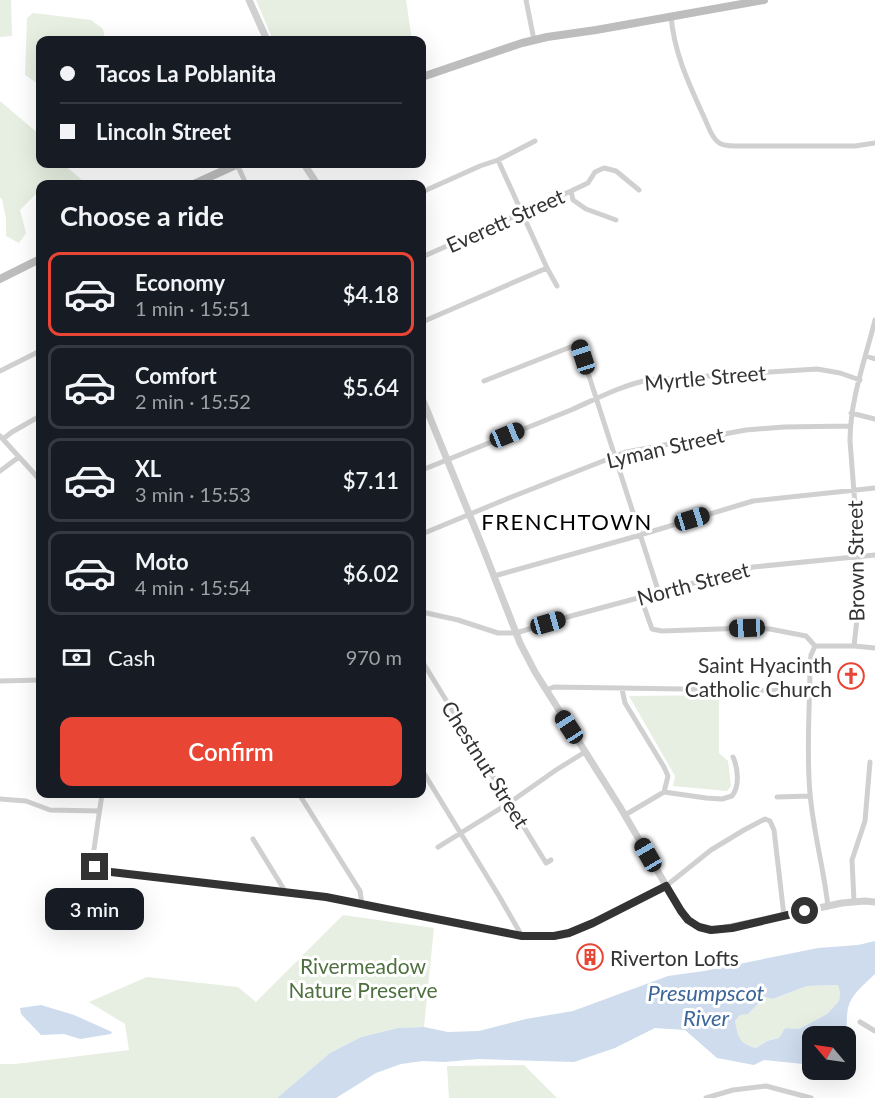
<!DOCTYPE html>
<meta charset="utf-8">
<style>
body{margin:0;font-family:Lato,sans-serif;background:#242831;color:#f1f3f6;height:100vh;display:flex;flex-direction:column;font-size:22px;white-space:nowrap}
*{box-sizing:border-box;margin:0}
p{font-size:20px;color:#9ea1a6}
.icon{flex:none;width:33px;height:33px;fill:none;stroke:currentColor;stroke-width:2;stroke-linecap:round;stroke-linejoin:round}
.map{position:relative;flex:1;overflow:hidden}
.sheet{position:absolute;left:36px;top:180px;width:390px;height:618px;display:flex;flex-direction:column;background:#171b24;border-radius:12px;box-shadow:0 6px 24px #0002}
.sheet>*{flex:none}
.banner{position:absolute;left:36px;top:36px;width:390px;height:132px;border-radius:12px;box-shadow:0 6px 24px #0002;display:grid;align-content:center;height:132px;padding:0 24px;background:#171b24}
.needle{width:39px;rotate:299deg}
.buttons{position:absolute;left:802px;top:1026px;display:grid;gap:12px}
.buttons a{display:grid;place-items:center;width:54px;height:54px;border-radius:12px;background:#171b24;box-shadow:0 6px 24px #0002;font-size:30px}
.end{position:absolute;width:27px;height:27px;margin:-14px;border:8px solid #333;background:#fff;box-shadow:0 0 0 3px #fff}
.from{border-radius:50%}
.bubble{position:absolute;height:42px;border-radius:12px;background:#171b24;box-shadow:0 6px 24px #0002;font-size:20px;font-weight:600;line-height:42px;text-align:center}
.car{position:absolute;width:18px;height:36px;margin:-18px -9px;border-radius:8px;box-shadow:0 0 4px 2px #0007;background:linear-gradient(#222 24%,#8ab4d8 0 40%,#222 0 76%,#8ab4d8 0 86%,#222 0)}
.banner b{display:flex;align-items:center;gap:21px;height:57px;font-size:22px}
.banner b+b{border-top:2px solid #363941}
.banner i{width:15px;height:15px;background:#f1f3f6}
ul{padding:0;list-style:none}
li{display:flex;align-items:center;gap:18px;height:84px;margin:0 12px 9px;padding:0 12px;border:3px solid #363941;border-radius:12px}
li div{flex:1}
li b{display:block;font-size:22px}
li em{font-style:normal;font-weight:600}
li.active{border-color:#e94535}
li>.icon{width:54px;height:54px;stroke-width:1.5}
h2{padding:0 24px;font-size:27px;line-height:72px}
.pay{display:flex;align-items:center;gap:15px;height:66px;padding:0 24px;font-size:22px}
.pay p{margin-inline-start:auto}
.cta{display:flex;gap:12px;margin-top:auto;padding:12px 24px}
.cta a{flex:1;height:69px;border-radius:12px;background:#e94535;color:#fff;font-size:24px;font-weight:600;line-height:69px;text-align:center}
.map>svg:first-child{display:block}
</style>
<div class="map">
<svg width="875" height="1098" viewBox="0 0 875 1098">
<rect width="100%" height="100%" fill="#fff"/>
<path fill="#e6efe1" d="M 0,0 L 11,0 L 12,36 L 0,37 Z
M 256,0 L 406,0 L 412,40 L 273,40 Z
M 33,13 L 91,20 L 103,29 L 105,40 L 40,40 L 40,85 L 25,75 L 27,18 Z
M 0,101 L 40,135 L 40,164 L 63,164 L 87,184 L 40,184 L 40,194 L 36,194 L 20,210 L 26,233 L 19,243 L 6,236 L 6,219 L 2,199 L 0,198 Z
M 719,695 L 719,753 L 728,761 L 731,786 L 727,791 L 673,786 L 675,776 L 629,696 Z
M 343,915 L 434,928 L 424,1027 L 398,1028 L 361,1037 L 330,1053 L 277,1098 L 0,1098 L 0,1064 L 15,1064 L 129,1050 L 125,1024 L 89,1002 L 147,977 L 238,987 L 256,1002 Z
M 838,985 L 840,993 L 839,1001 L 827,1014 L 799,1029 L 785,1028 L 779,1038 L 767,1041 L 756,1048 C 739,1044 738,1036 735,1021 L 740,1015 L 749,1013 L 765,997 L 774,999 L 807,986 Z
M 524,1065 L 557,1098 L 449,1098 L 447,1066 Z"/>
<path fill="#cedcee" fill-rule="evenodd" d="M 875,941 L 875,974 C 865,984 851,994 848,1008 C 846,1018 848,1027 844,1036 L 813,1036 L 813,1065 L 764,1060 L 754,1065 L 717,1058 L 685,1030 L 655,1028 L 615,1048 L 574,1062 L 478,1059 L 444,1062 L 423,1061 L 401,1064 L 376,1073 L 336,1098 L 277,1098 L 330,1053 L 361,1037 L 398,1028 L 424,1027 L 448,1032 L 479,1031 L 526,1019 L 573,1011 L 668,976 L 704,971 L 818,948 L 858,945 ZM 838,985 L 840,993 L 839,1001 L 827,1014 L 799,1029 L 785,1028 L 779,1038 L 767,1041 L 756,1048 C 739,1044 738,1036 735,1021 L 740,1015 L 748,1014 L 765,997 L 773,999 L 807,986 Z
M 41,1005 L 74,1015 L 112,1032 L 111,1034 L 80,1039 L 64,1034 L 41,1035 L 21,1014 L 20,1008 Z"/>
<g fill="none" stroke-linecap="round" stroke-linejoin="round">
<path stroke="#d0d0d0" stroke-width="5" d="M 526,0 L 534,40
M 671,16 C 674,53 689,84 704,117 C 708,125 711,137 718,142 C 722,146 730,146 736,146 L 855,146 L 875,143
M 498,160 L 547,268 L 557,286
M 237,164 L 246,184
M 571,191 L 573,200 L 586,209 L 616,220
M 422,192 L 480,166 L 498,160 L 535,141
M 422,257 L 571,191 L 588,183 L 595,172 L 604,168 L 616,171 L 639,190
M 422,322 L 547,268
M 866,356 L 875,359
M 0,371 L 40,351
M 484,381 L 573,346 L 579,345 L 659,593
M 851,413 L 875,419
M 0,436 L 40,480
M 3,439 L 12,432 L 40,416
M 422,470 C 471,450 521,430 571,410 C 596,399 620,386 648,380 L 817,369 L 840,373 L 860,380
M 0,471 L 19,457
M 422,534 L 504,500 L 626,452 L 746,430 L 784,427 L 850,426
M 494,576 L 630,538 L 753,501 L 875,488
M 641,598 L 652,629 L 662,631 L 747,628 L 770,629 L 806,636 L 815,646
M 422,612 L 458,620 L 498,633 L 516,633 L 571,616 L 753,567 L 875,555
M 815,646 L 811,655 L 810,664 C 810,707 806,750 810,793 C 813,831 824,869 828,907
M 815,646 L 854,646 L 875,648
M 854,646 L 860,592 L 859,556 L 850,441 C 850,400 865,360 875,320
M 422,661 L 546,863 L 551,860
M 0,681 L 40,680
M 622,689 L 625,703 L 664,767 L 668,776 L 664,792
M 546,690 L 554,687 L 810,691
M 422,770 L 499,896 L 522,936
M 102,794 L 93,856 L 95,867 L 100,870 L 128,874 L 326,896 L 522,936 L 554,936 L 569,933 L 593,923 L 666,886 L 711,850 L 744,830 L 765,819 L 770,821 L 774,830 L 784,916
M 299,794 L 360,891 L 362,904
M 777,797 L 810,796
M 0,799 L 26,801 L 50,810 L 99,811
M 625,815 L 664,792 L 706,798 L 722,799 L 732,796 C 740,786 738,768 733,757
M 253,839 L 285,891
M 438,847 L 509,803 L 556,770 L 585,752
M 854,901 L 852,860 L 865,821 L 870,762
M 860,1022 L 875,1031
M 706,1098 L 733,1090 L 766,1086 L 811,1098"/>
<path stroke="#d0d0d0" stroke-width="7" d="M 249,0 L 267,40
M 304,164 L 317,184
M 422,398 L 483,548 L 520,643 L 535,672 L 620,807 L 681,911 C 691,923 700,930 716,930 L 842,903 L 865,901 L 875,902"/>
<path stroke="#bdbdbd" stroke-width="8" d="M 422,77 L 522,43 L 547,37 L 596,30 L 764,0
M 194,184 L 238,164
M 0,279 L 40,259"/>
</g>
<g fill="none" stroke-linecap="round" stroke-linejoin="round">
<path stroke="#333" stroke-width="8" d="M 95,867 L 99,870 L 111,872 L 326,897 L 522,936 L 554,936 L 569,933 L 593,923 L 666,886 L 681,911 L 688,920 L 699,927 L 711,930 L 732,928 L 805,911"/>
</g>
<defs>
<g id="church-ring" transform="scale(1.35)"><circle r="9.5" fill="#fff" stroke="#e94535" stroke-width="1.5"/><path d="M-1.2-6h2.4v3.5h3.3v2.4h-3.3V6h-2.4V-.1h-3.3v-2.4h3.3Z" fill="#e94535"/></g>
<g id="building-ring" transform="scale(1.35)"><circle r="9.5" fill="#fff" stroke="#e94535" stroke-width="1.5"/><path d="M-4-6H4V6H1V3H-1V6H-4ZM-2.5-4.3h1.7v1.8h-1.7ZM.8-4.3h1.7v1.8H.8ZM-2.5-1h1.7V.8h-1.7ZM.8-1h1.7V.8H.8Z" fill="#e94535"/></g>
</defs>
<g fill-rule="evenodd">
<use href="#church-ring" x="851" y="676"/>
<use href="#building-ring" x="590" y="957"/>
</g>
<g text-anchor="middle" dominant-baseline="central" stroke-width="6" stroke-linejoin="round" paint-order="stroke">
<g font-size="21" fill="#333" stroke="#fff">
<text transform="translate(505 220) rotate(-24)">Everett Street</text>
<text transform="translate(705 377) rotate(-5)">Myrtle Street</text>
<text transform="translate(665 447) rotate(-13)">Lyman Street</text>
<text transform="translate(855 561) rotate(-91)">Brown Street</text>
<text transform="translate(693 583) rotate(-15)">North Street</text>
<text transform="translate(486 764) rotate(58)">Chestnut Street</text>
</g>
<g font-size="21" fill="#333" stroke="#fff" text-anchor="end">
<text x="832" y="664">Saint Hyacinth<tspan x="832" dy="24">Catholic Church</tspan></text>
<text x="610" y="957" text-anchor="start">Riverton Lofts</text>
</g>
<g font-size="21" fill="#4d703e" stroke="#fff">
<text x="363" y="965">Rivermeadow<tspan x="363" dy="24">Nature Preserve</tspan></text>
</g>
<g font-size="22" letter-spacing="1.5" fill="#000" stroke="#fff">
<text x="567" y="521">FRENCHTOWN</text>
</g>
<g font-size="22" font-style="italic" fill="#3d6698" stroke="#fff">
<text x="706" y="992">Presumpscot<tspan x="706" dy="25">River</tspan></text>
</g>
</g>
</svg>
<div class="buttons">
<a><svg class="needle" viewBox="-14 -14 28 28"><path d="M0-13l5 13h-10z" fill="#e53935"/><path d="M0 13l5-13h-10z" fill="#9ea1a6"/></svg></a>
</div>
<i class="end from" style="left:805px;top:911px"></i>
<i class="end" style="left:95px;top:867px"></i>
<div class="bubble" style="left:45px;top:888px;width:99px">3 min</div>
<i class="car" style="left:583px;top:357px;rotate:342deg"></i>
<i class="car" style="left:507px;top:435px;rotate:68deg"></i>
<i class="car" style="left:692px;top:519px;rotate:73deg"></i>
<i class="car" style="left:548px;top:623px;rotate:74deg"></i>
<i class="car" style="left:747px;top:628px;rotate:268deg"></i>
<i class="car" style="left:569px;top:727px;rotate:327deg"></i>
<i class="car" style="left:648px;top:855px;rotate:330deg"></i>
<div class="banner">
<b><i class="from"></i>Tacos La Poblanita</b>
<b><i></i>Lincoln Street</b>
</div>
<section class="sheet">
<h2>Choose a ride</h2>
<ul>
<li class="active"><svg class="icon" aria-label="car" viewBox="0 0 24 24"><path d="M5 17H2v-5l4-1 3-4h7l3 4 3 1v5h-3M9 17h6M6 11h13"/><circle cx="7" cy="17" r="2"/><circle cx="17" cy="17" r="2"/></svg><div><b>Economy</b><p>1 min · 15:51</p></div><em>$4.18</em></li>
<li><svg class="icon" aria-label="car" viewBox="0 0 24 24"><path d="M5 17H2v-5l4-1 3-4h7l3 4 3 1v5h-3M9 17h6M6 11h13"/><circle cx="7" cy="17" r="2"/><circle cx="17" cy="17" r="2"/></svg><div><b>Comfort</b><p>2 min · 15:52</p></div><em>$5.64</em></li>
<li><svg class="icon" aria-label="car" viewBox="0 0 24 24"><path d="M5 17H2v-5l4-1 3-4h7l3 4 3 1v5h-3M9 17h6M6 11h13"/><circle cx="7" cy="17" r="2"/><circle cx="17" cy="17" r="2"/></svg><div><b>XL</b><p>3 min · 15:53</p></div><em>$7.11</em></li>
<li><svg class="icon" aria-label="car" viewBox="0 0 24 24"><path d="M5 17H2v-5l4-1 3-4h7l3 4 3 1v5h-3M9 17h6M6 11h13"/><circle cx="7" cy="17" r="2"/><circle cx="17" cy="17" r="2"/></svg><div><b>Moto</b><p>4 min · 15:54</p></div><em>$6.02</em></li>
</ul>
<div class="pay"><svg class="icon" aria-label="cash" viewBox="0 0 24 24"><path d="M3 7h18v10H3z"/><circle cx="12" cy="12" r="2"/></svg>Cash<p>970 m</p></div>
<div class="cta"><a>Confirm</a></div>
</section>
</div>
